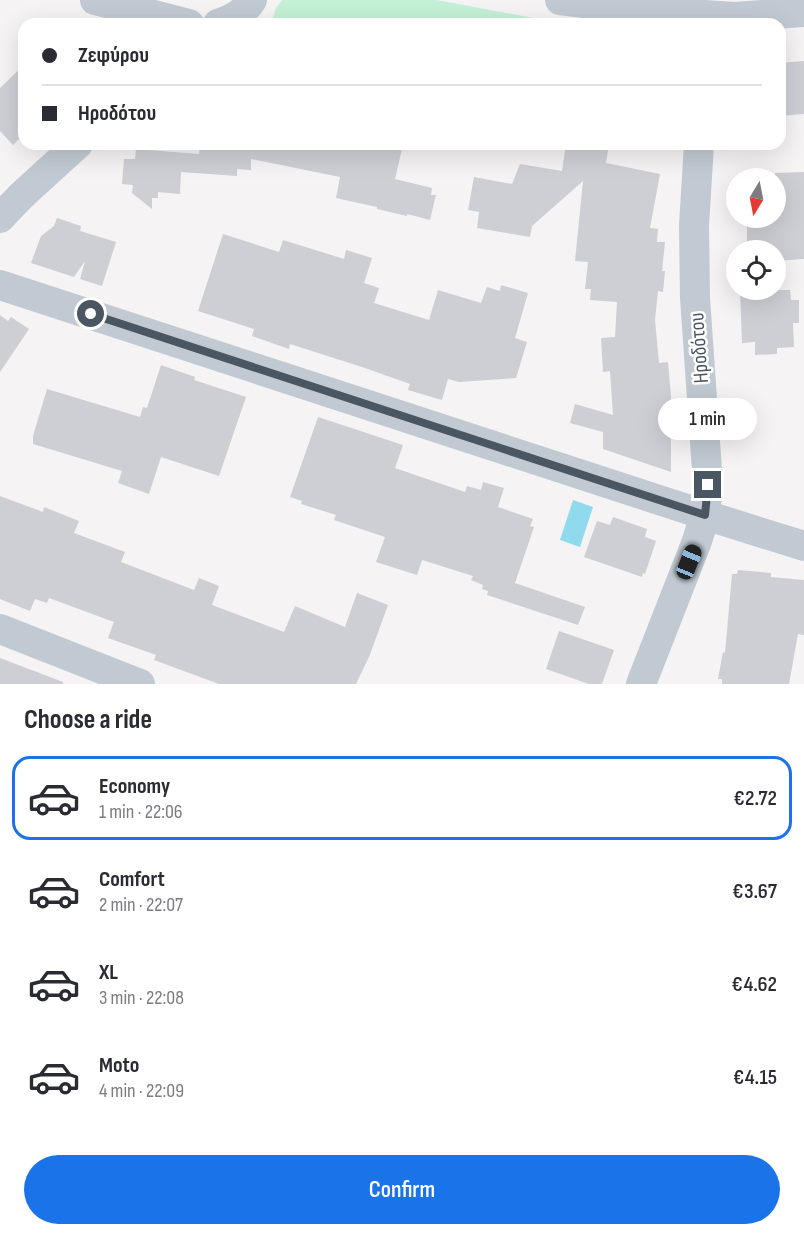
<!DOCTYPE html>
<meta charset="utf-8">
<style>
body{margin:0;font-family:"Sofia Sans Condensed",sans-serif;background:#f2f2f3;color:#2b2b33;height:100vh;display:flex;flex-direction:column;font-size:22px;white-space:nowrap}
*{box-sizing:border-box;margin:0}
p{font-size:20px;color:#7c7c81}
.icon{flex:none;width:33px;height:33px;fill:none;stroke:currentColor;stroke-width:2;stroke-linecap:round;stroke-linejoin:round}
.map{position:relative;height:684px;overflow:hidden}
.panel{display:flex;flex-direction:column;background:#fff;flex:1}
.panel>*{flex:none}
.banner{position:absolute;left:18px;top:18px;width:768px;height:132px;border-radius:18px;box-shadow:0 6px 24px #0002;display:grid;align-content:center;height:132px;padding:0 24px;background:#fff}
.needle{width:39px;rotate:190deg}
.tools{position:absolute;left:726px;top:168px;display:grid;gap:12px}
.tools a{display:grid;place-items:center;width:60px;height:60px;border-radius:50%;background:#fff;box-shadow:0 6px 24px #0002;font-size:30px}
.end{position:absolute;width:27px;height:27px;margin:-14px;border:8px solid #4a5661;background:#fff;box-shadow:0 0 0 3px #fff}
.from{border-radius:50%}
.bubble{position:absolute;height:42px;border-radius:21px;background:#fff;box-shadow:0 6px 24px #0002;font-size:20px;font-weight:600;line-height:42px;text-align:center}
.car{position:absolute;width:18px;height:36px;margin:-18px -9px;border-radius:8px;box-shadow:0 0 4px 2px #0007;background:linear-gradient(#222 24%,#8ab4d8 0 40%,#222 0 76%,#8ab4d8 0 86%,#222 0)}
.banner b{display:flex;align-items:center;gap:21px;height:57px;font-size:22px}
.banner b+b{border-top:2px solid #e1e1e2}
.banner i{width:15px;height:15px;background:#2b2b33}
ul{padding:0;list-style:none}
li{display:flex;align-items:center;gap:18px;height:84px;margin:0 12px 9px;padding:0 12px;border:3px solid transparent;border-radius:18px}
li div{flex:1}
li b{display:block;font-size:22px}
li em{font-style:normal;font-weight:600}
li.current{border-color:#1a73e8}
li>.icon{width:54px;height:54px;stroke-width:1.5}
h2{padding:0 24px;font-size:27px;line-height:72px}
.primary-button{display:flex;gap:12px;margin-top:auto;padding:12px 24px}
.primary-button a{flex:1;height:69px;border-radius:36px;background:#1a73e8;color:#fff;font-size:24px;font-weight:600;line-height:69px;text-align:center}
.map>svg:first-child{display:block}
</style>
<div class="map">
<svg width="804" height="684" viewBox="0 0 804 684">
<rect width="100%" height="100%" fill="#f5f3f3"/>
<path fill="#c3f1d5" d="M 282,0 L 437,0 L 565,24 L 271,24 L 276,8 Z"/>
<path fill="#90daee" d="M 573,500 L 593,507 L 580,547 L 560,540 Z"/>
<path fill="#cdcfd5" d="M 804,61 L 804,114 L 780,116 L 780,63 Z
M 24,65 L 24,134 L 13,145 L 0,131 L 0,88 Z
M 200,144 L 382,144 L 402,149 L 395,179 L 432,188 L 431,195 L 436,195 L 430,220 L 407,214 L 407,216 L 377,209 L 377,207 L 336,198 L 340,177 L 251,159 L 251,170 L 237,169 L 237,176 L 181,172 L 180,194 L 158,192 L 158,198 L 152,198 L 152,209 L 132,193 L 133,185 L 122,184 L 124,159 L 135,159 L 136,149 L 199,154 Z
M 566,144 L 609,144 L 606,163 L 660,174 L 650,228 L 658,229 L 657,242 L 665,242 L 662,271 L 665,271 L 663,292 L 658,291 L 655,320 L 659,363 L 668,362 L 671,396 L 671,472 L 603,449 L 603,432 L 570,423 L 575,404 L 613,415 L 610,371 L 603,372 L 601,338 L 615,337 L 617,302 L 590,300 L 591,289 L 585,289 L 588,262 L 575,261 L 583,181 L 532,226 L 530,237 L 477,228 L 479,212 L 468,210 L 474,177 L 512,184 L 520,164 L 562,171 Z
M 804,172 L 804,259 L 776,261 L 776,250 L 751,250 L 751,249 L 747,249 L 747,220 L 777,219 L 775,173 Z
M 57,218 L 81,226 L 80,231 L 116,242 L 102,286 L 80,279 L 85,261 L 74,277 L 31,263 L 41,236 L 54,226 Z
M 223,234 L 279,252 L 283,240 L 344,259 L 346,250 L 372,258 L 364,283 L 379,288 L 374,303 L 429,320 L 438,290 L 481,303 L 487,287 L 500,291 L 501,285 L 528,293 L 515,338 L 527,342 L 516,378 L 459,382 L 448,379 L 442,400 L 408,390 L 410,384 L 362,367 L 290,344 L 289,349 L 252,336 L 254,329 L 198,311 Z
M 740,290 L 790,290 L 791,300 L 799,300 L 799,323 L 793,323 L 794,347 L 777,348 L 777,354 L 755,355 L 755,342 L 742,343 Z
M 0,315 L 8,321 L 11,317 L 29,329 L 0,372 Z
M 161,365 L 195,377 L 194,380 L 246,397 L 219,476 L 161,457 L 149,494 L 118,483 L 122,471 L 33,444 L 33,436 L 47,389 L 140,417 L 143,407 L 147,408 Z
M 318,417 L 403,445 L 395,468 L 465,492 L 467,486 L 481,490 L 483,482 L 504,488 L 498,507 L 533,519 L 530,526 L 534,527 L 515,583 L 585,607 L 578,625 L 487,595 L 488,591 L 482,589 L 483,585 L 471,580 L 473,576 L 422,560 L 417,575 L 376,562 L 385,537 L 334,520 L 336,515 L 301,504 L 302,501 L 290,497 Z
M 0,496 L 43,512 L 44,507 L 79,521 L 74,533 L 125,552 L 121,562 L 194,590 L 199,578 L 219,586 L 212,605 L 284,632 L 295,606 L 345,627 L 357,593 L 388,605 L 369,657 L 356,684 L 219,684 L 154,660 L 156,655 L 108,638 L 114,622 L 49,598 L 47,603 L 35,599 L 30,611 L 0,599 Z
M 613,517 L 647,529 L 645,537 L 656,541 L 645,574 L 643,573 L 642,577 L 584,557 L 597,521 L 610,525 Z
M 738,570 L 771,573 L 771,577 L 804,580 L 804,635 L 798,634 L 789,684 L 722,684 L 722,679 L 718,679 L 723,652 L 725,653 L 732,574 L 737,574 Z
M 559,631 L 614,650 L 602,684 L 589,684 L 546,669 Z
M 0,658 L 63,682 L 63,684 L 0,684 Z"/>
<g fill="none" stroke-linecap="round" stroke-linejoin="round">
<path stroke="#c1cad2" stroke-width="30" d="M 95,0 L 189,24
M 560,0 L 647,11 L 734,17 L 804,12
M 218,24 C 232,19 244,13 252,0
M 0,218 L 21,196 L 78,144
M 0,285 L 705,515 L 804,546
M 0,629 L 140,684
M 641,684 L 697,541 L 705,515 L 708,485 L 695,298 L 694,225 L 699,144"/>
</g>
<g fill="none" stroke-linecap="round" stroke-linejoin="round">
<path stroke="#4a5661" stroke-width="8" d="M 91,314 L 705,515 L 708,485"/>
</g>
<g text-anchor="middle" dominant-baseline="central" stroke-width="5" stroke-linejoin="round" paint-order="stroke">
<g font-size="21" fill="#4a5661" stroke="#fff">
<text transform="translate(699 348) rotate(-94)">Ηροδότου</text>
</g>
</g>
</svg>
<div class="tools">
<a><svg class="needle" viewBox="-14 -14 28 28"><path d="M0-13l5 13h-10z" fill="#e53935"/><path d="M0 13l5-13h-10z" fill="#7c7c81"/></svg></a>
<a><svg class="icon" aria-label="locate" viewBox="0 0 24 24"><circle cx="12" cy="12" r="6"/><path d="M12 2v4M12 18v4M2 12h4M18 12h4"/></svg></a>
</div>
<i class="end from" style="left:91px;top:314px"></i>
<i class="end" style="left:708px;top:485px"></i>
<div class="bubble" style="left:658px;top:398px;width:99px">1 min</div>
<i class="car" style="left:689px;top:562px;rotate:22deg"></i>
<div class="banner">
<b><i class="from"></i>Ζεφύρου</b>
<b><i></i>Ηροδότου</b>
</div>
</div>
<section class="panel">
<h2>Choose a ride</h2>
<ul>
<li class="current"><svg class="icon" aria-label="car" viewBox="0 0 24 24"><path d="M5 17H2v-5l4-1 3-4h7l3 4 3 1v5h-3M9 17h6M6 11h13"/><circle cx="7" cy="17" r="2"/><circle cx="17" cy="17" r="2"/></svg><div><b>Economy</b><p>1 min · 22:06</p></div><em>€2.72</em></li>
<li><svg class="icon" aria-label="car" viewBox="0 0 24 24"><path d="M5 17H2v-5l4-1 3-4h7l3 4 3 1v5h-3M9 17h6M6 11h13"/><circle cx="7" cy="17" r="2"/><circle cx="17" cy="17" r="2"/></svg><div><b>Comfort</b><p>2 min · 22:07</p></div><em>€3.67</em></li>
<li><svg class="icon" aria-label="car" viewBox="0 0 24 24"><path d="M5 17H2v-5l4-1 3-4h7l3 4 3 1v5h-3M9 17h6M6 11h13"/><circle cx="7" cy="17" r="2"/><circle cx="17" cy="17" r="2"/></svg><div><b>XL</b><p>3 min · 22:08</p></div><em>€4.62</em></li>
<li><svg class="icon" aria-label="car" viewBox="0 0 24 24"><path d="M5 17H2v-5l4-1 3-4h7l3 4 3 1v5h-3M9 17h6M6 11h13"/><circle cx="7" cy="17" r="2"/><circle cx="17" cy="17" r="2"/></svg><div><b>Moto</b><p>4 min · 22:09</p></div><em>€4.15</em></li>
</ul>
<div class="primary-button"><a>Confirm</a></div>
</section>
